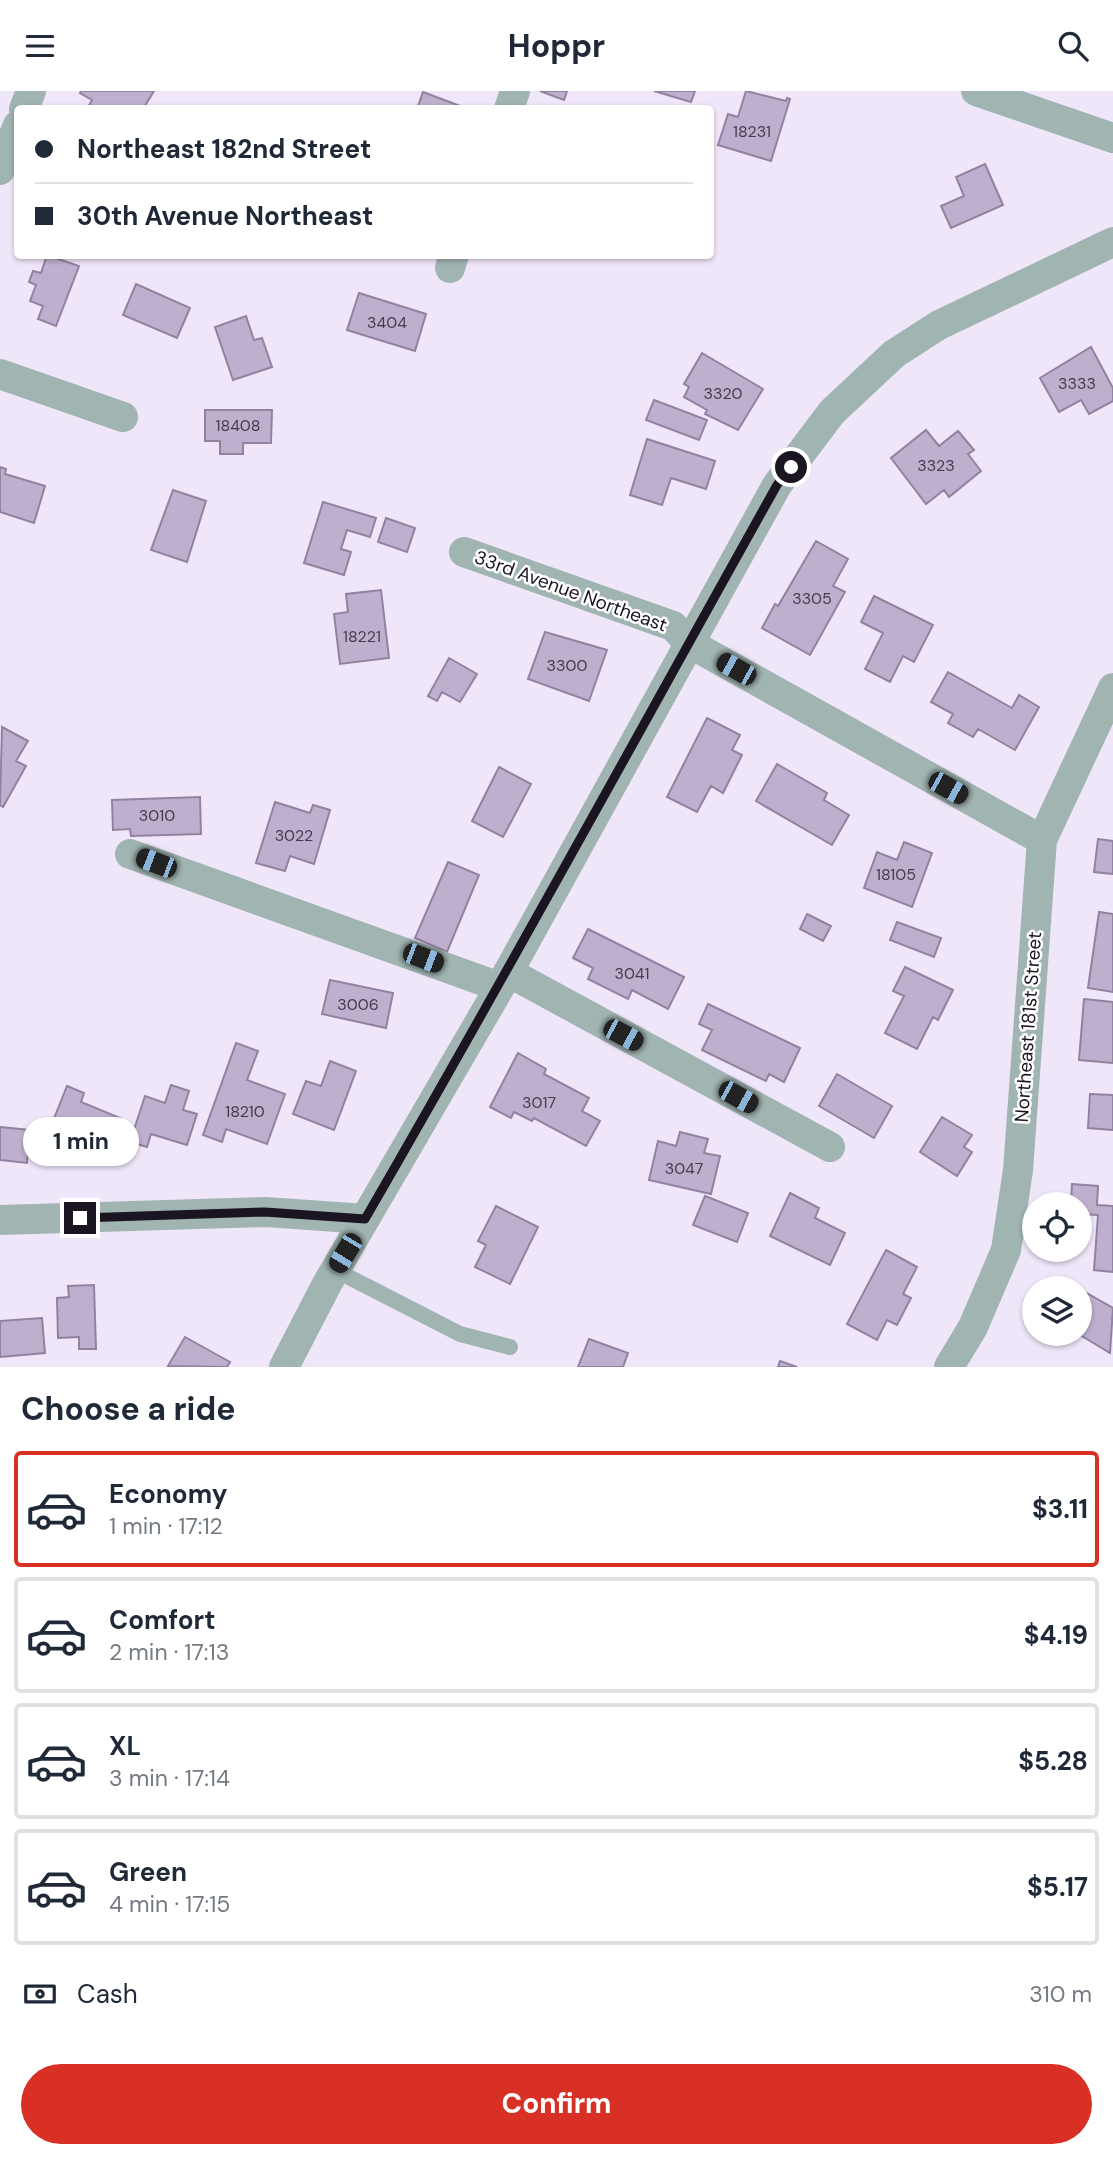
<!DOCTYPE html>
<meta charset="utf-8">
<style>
body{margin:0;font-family:"DM Sans",sans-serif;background:#f6f6f7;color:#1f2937;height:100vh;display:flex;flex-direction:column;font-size:26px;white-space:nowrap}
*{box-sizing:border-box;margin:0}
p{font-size:23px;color:#747a83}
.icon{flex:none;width:38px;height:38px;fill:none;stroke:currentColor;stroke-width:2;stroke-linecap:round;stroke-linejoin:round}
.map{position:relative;height:1276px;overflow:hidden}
.details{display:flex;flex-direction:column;background:#fff;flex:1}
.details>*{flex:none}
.top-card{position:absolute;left:14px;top:14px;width:700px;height:154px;border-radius:7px;box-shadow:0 2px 5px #0004;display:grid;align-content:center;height:154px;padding:0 21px;background:#fff}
.buttons{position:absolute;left:1022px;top:1101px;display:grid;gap:14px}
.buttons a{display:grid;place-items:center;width:70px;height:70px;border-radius:50%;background:#fff;box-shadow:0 2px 5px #0004;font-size:35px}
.end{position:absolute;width:32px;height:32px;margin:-16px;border:9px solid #1b1521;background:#fff;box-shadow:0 0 0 4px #fff}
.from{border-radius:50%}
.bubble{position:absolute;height:49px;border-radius:24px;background:#fff;box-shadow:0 2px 5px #0004;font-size:23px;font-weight:700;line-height:49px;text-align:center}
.car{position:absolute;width:21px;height:42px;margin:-21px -10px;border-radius:9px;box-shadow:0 0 5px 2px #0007;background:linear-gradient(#222 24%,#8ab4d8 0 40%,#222 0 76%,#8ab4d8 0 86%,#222 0)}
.top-card b{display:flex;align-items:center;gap:24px;height:66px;font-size:26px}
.top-card b+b{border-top:2px solid #e0e1e3}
.top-card i{width:18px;height:18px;background:#1f2937}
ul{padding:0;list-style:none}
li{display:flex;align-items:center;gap:21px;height:116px;margin:0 14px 10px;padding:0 7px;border:4px solid #e0e1e3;border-radius:7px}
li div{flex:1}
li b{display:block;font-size:26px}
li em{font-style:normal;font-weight:700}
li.active{border-color:#d93025}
li>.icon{width:63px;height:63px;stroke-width:1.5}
h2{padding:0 21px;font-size:32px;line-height:84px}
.pay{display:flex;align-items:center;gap:18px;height:77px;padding:0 21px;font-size:26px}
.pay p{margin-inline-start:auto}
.action{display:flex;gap:14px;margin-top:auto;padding:14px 21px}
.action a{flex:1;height:80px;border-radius:42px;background:#d93025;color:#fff;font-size:28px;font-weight:700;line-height:80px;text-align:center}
header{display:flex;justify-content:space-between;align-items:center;height:91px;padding:0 21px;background:#fff;font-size:32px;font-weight:700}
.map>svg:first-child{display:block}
</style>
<header><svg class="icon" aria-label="menu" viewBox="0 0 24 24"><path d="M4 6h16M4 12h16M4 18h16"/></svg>Hoppr<svg class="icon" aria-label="search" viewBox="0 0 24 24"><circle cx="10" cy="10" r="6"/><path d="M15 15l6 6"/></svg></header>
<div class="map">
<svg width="1113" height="1276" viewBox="0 0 1113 1276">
<rect width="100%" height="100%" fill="#f0e6fa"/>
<path fill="#bfafcf" stroke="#9182a0" stroke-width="2" d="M 81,0 L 154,0 L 143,18 L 87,18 L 92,9 L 80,2 Z
M 540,0 L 567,0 L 564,9 Z
M 654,0 L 695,0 L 691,11 Z
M 746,0 L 786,10 L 787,7 L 790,8 L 771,70 L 718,54 L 728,23 L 738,26 Z
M 423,1 L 468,18 L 417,18 Z
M 985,73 L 1003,114 L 951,137 L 941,115 L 964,105 L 956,86 Z
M 47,164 L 79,175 L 56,235 L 38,228 L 43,215 L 30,210 L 36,194 L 29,191 L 33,180 L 41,182 Z
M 136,193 L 190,217 L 177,247 L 123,224 Z
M 359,202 L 426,223 L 415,260 L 347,239 Z
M 246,225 L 254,249 L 262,247 L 272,276 L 233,289 L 215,236 Z
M 1091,256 L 1113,297 L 1113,310 L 1089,323 L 1081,309 L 1059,321 L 1040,287 Z
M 702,262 L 763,298 L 738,339 L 705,323 L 707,319 L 684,306 L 689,296 L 684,293 Z
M 654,309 L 707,329 L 699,349 L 646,329 Z
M 205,319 L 272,319 L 271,352 L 243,352 L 243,363 L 220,363 L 220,350 L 205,350 Z
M 926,339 L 939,355 L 958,340 L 974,359 L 968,363 L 981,380 L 949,406 L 944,399 L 926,413 L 891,367 Z
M 647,348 L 715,370 L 706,398 L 671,387 L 662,414 L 630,404 Z
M 0,376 L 6,378 L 5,383 L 45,395 L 34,432 L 0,421 Z
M 173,399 L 206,410 L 187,471 L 151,459 Z
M 323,411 L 376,427 L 370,446 L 347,439 L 341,458 L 351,461 L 344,484 L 304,472 Z
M 386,427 L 415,437 L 407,461 L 378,451 Z
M 816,450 L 848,468 L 833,495 L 845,501 L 810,564 L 762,537 L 775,513 L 778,515 Z
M 381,499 L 389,567 L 340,573 L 334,523 L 348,521 L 346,503 Z
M 874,505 L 933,534 L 914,571 L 903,565 L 890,591 L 865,578 L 883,542 L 861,531 Z
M 545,541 L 607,559 L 589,610 L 528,588 Z
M 449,567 L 477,583 L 460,611 L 442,601 L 437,610 L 428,605 Z
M 948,581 L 1012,617 L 1019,604 L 1039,616 L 1015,659 L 978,638 L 973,646 L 948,632 L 953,623 L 931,611 Z
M 707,627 L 740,644 L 732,659 L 742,664 L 723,702 L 711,695 L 697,721 L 667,706 Z
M 2,636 L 28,650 L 16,670 L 26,675 L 3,716 L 0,714 Z
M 777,673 L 827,702 L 824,709 L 849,724 L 832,754 L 756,710 Z
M 499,676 L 531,693 L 503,746 L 472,730 Z
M 200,706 L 201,743 L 131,745 L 130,738 L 113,739 L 112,709 Z
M 275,711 L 310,722 L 313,714 L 330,719 L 314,773 L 290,765 L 285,780 L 256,772 Z
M 1098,748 L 1113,750 L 1113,783 L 1094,781 Z
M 904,751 L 932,762 L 912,816 L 864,797 L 877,761 L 897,769 Z
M 448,771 L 479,784 L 447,861 L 415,847 Z
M 1099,821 L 1113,823 L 1113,901 L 1088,897 Z
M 807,823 L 831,835 L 823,850 L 800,838 Z
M 897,831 L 941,847 L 934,866 L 890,849 Z
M 588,838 L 684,886 L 668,918 L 632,899 L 628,908 L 588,888 L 593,877 L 573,867 Z
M 905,876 L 953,899 L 938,929 L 933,926 L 917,958 L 885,942 L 904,905 L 893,900 Z
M 330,889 L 393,902 L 386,937 L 322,923 Z
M 1084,908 L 1113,911 L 1113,972 L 1079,969 Z
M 708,913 L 800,957 L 784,991 L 769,983 L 766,990 L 702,959 L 712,939 L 699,933 Z
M 236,952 L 258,960 L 247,989 L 285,1003 L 267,1053 L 226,1038 L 222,1051 L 203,1044 Z
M 518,962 L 546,978 L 544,983 L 589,1007 L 582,1020 L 600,1030 L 586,1055 L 534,1027 L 532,1030 L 514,1021 L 511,1027 L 490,1016 Z
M 330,970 L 356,980 L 334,1039 L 293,1023 L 306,990 L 321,995 Z
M 837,983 L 892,1015 L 874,1047 L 819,1015 Z
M 171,994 L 189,1000 L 183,1019 L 197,1023 L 187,1054 L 151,1043 L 147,1056 L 130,1051 L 145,1005 L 165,1012 Z
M 67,995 L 84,1002 L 81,1011 L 120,1027 L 108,1058 L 51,1035 Z
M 1090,1003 L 1113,1004 L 1113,1039 L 1088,1037 Z
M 942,1026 L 972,1044 L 964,1056 L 972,1061 L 957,1085 L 920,1061 Z
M 0,1036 L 30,1039 L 27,1072 L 0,1069 Z
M 680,1041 L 708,1048 L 704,1062 L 720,1065 L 711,1103 L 649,1089 L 658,1050 L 676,1055 Z
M 1072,1093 L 1098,1095 L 1097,1114 L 1113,1115 L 1113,1181 L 1094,1179 L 1098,1124 L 1080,1123 L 1080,1113 L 1071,1113 Z
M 790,1102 L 819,1117 L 815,1127 L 845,1142 L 830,1174 L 770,1145 Z
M 705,1105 L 748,1122 L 737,1151 L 693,1134 Z
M 496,1115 L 538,1136 L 510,1193 L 475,1176 L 486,1154 L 478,1150 Z
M 886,1159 L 917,1176 L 903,1203 L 911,1207 L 897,1234 L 887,1229 L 877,1249 L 847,1233 Z
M 94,1194 L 96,1258 L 79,1258 L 79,1246 L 58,1247 L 57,1207 L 69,1206 L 68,1195 Z
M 1085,1201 L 1113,1217 L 1110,1262 L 1077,1242 L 1080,1210 Z
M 42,1227 L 45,1262 L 0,1266 L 0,1230 Z
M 185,1246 L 230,1271 L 227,1276 L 168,1275 Z
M 589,1248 L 628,1262 L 623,1276 L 578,1276 Z
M 780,1270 L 797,1276 L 778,1276 Z"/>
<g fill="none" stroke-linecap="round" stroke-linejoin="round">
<path stroke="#a0b4b1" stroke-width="16" d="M 335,1179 L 460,1243 L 510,1256"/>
<path stroke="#a0b4b1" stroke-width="30" d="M 976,0 L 1113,47
M 24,18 L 31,0
M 509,18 L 515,0
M 0,79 L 18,34
M 450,177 L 454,164
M 0,283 L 123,326
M 464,461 L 673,535 L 689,552 L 1042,749
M 130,763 L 500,896
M 508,881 L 830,1056
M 0,1129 L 266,1121 L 365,1128
M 284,1276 L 327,1193 L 500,896 L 777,394 L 832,321 L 894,263 L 939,234 L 1113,151
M 949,1276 L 973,1236 L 1006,1159 L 1018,1079 L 1042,749 L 1113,597"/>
</g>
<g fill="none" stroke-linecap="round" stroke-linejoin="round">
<path stroke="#1b1521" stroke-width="9" d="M 80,1127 L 265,1121 L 365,1128 C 506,885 640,639 777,394 L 791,376"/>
</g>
<g text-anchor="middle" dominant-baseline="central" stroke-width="5" stroke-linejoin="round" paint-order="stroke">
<g font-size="16" fill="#443c4c">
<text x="752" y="40">18231</text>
<text x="387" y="231">3404</text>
<text x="1077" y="292">3333</text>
<text x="723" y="302">3320</text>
<text x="238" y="334">18408</text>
<text x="936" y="374">3323</text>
<text x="812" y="507">3305</text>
<text x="362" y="545">18221</text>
<text x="567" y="574">3300</text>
<text x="157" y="724">3010</text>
<text x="294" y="744">3022</text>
<text x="896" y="783">18105</text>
<text x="632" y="882">3041</text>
<text x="358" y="913">3006</text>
<text x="539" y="1011">3017</text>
<text x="245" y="1020">18210</text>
<text x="684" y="1077">3047</text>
</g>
<g font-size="19" fill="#1b1521" stroke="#fff">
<text transform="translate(571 500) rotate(20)">33rd Avenue Northeast</text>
<text transform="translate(1028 936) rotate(-86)">Northeast 181st Street</text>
</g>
</g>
</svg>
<div class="buttons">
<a><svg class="icon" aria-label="locate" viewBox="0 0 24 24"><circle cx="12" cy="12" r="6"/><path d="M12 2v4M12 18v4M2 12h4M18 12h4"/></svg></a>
<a><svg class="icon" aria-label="layers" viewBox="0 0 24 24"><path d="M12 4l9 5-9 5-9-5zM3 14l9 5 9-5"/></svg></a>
</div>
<i class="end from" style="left:791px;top:376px"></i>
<i class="end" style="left:80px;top:1127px"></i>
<div class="bubble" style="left:23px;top:1026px;width:116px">1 min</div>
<i class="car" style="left:736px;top:578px;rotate:299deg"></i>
<i class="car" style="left:948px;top:697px;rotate:119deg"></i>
<i class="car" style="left:156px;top:772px;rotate:291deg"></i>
<i class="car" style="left:423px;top:867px;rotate:111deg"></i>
<i class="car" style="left:623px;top:944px;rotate:118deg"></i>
<i class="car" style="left:738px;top:1006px;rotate:119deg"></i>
<i class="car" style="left:345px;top:1162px;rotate:211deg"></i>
<div class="top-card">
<b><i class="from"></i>Northeast 182nd Street</b>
<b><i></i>30th Avenue Northeast</b>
</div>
</div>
<section class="details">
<h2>Choose a ride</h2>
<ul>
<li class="active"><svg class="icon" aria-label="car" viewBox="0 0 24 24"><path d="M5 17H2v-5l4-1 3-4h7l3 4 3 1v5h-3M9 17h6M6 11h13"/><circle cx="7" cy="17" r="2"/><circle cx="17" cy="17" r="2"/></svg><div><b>Economy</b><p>1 min · 17:12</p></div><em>$3.11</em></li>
<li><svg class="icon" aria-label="car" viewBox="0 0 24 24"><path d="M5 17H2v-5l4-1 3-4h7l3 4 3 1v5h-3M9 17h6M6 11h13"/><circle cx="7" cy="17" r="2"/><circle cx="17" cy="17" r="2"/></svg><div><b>Comfort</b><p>2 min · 17:13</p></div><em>$4.19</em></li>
<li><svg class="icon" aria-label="car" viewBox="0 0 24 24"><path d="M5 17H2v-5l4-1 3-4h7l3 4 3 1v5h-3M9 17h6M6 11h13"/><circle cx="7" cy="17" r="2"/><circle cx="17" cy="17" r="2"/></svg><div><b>XL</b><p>3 min · 17:14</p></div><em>$5.28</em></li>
<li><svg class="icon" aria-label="car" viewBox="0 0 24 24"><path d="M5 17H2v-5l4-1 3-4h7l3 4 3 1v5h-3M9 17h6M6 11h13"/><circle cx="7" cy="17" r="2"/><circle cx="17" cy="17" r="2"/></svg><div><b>Green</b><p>4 min · 17:15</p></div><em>$5.17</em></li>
</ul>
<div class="pay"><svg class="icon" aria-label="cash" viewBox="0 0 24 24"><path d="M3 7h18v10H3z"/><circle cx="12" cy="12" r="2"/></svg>Cash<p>310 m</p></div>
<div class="action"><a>Confirm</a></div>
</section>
